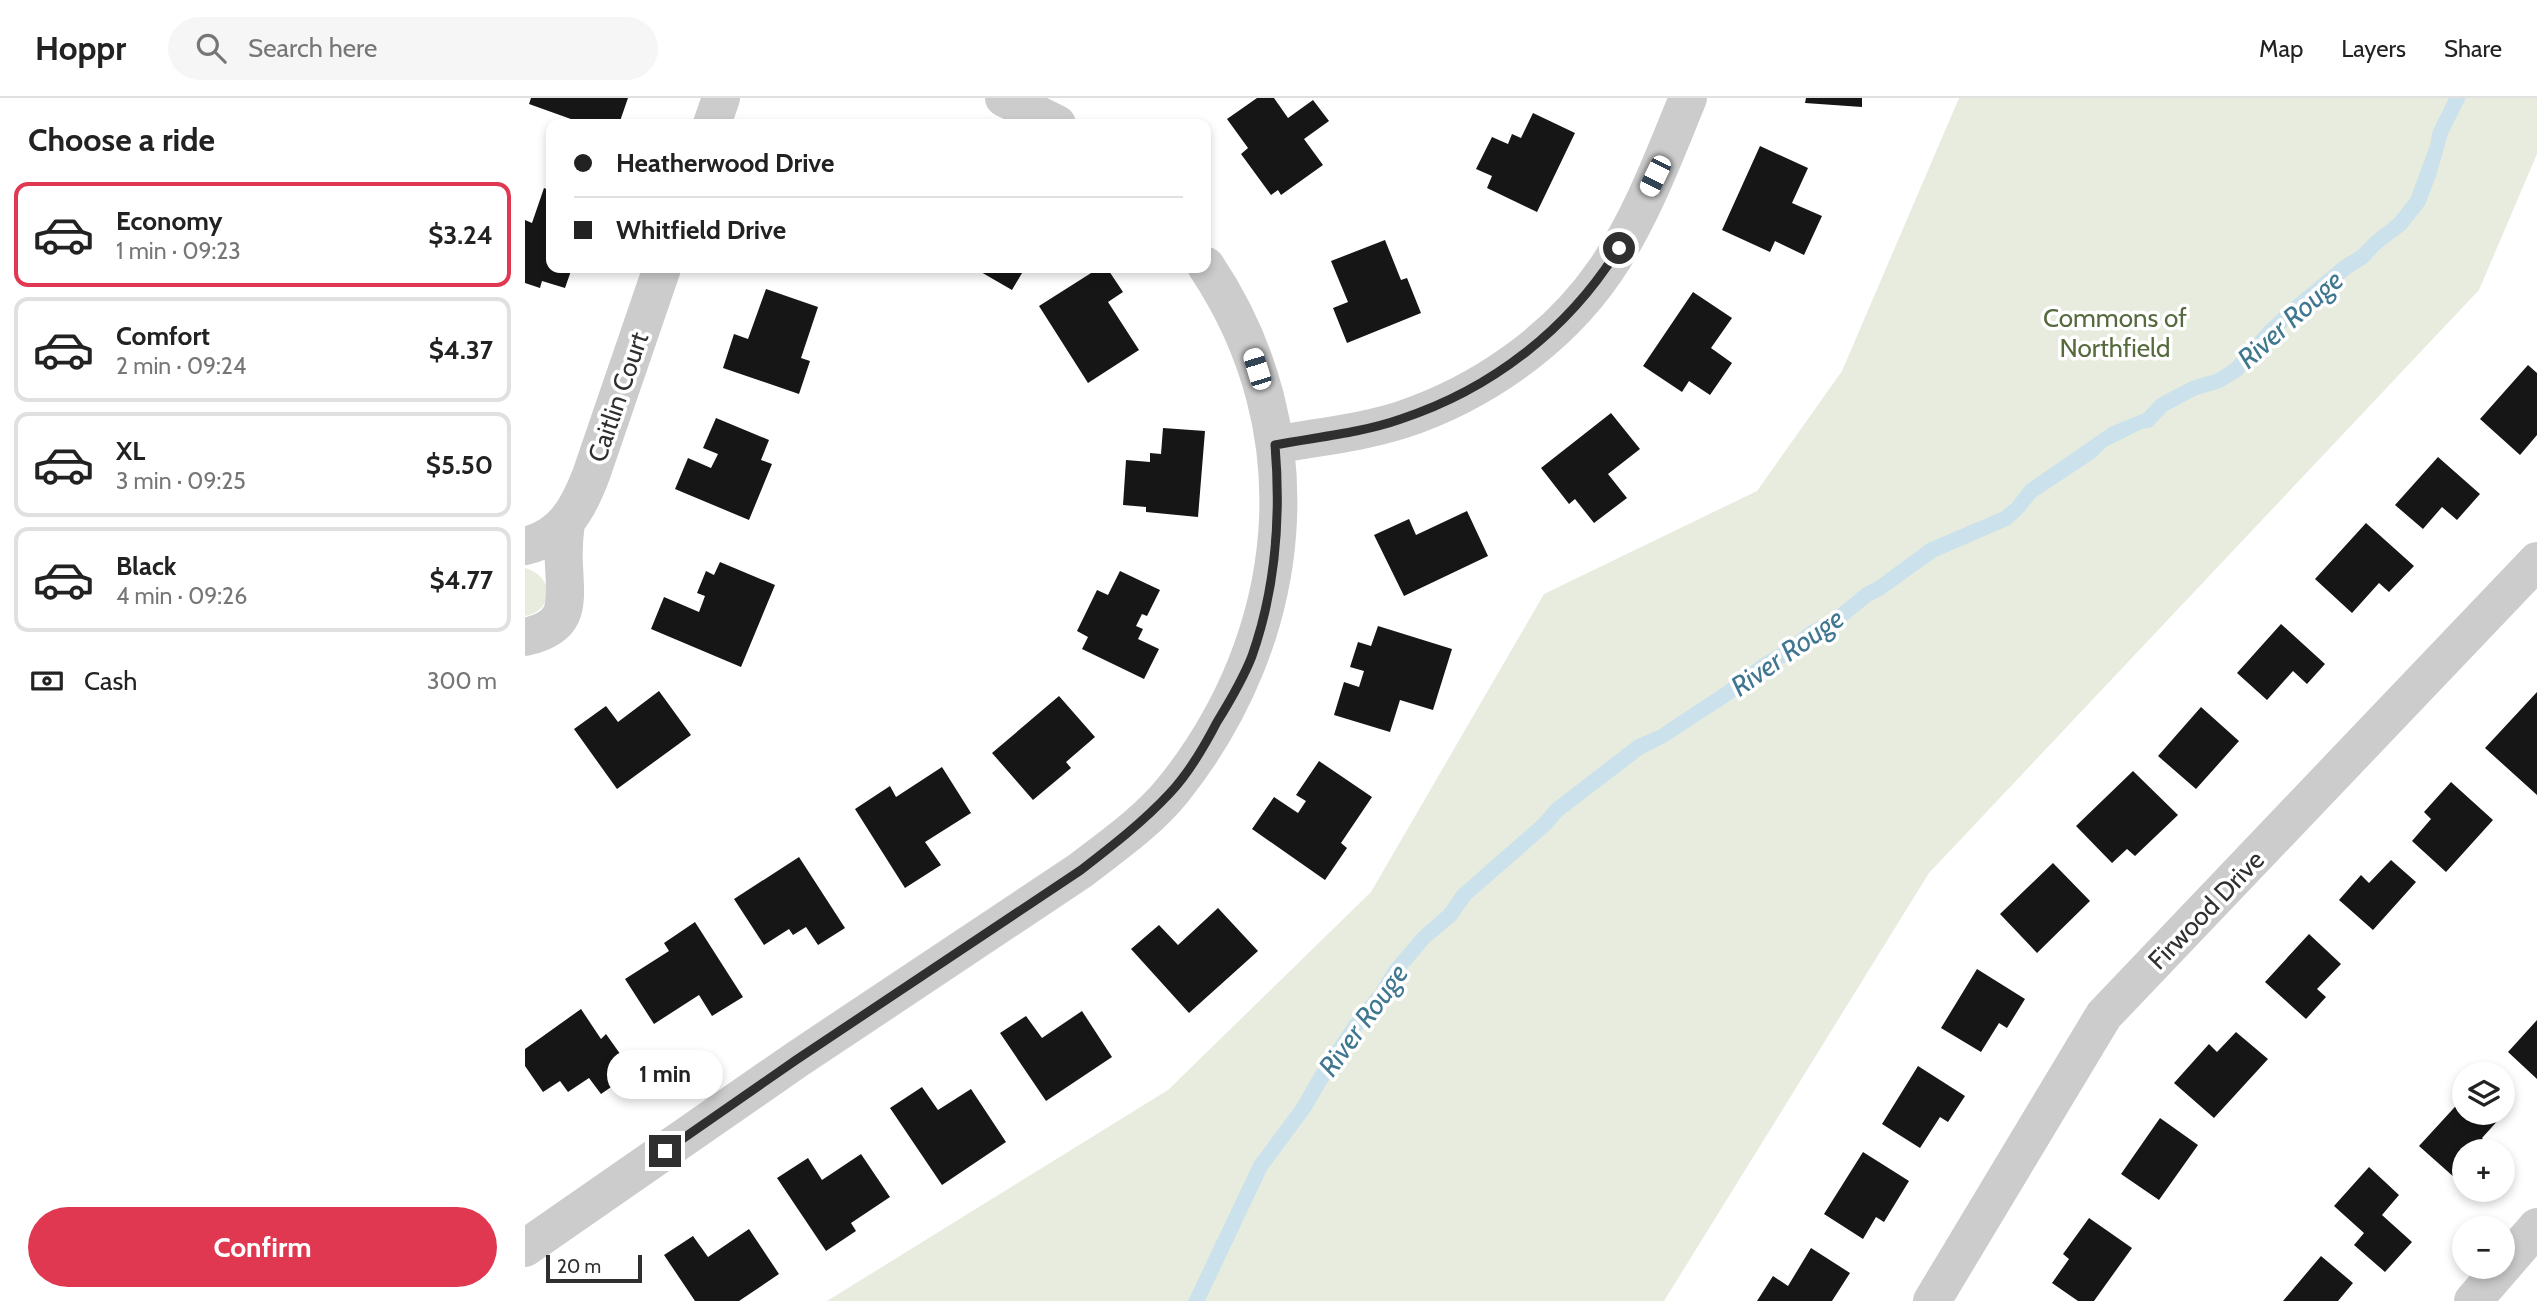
<!DOCTYPE html>
<meta charset="utf-8">
<style>
body{margin:0;font-family:Cabin,sans-serif;background:#f6f6f6;color:#222;height:100vh;display:flex;flex-direction:column;font-size:26px;white-space:nowrap}
*{box-sizing:border-box;margin:0}
p{font-size:23px;color:#767676}
.icon{flex:none;width:38px;height:38px;fill:none;stroke:currentColor;stroke-width:2;stroke-linecap:round;stroke-linejoin:round}
.map{position:relative;flex:1;overflow:hidden}
.panel{display:flex;flex-direction:column;background:#fff;width:525px}
.panel>*{flex:none}
.top-card{position:absolute;left:21px;top:21px;width:665px;height:154px;border-radius:14px;box-shadow:0 4px 10px #0003;display:grid;align-content:center;height:154px;padding:0 28px;background:#fff}
.tools{position:absolute;left:1927px;top:964px;display:grid;gap:14px}
.tools a{display:grid;place-items:center;width:63px;height:63px;border-radius:50%;background:#fff;box-shadow:0 4px 10px #0003;font-size:35px}
.scale{position:absolute;left:21px;bottom:18px;width:96px;box-sizing:border-box;padding-left:7px;border:4px solid #2f2f2f;border-top:0;font-size:19px;line-height:24px;white-space:nowrap;color:#2f2f2f;-webkit-text-stroke:5px #fff;paint-order:stroke}
.end{position:absolute;width:32px;height:32px;margin:-16px;border:9px solid #2f2f2f;background:#fff;box-shadow:0 0 0 4px #fff}
.from{border-radius:50%}
.bubble{position:absolute;height:49px;border-radius:24px;background:#fff;box-shadow:0 4px 10px #0003;font-size:23px;font-weight:700;line-height:49px;text-align:center}
.car{position:absolute;width:21px;height:42px;margin:-21px -10px;border-radius:9px;box-shadow:0 0 5px 2px #0007;background:linear-gradient(#fff 24%,#345 0 40%,#fff 0 76%,#345 0 86%,#fff 0)}
.top-card b{display:flex;align-items:center;gap:24px;height:66px;font-size:26px}
.top-card b+b{border-top:2px solid #e0e0e0}
.top-card i{width:18px;height:18px;background:#222}
ul{padding:0;list-style:none}
li{display:flex;align-items:center;gap:21px;height:105px;margin:0 14px 10px;padding:0 14px;border:4px solid #e0e0e0;border-radius:14px}
li div{flex:1}
li b{display:block;font-size:26px}
li em{font-style:normal;font-weight:700}
li.on{border-color:#e03850}
li>.icon{width:63px;height:63px;stroke-width:1.5}
h2{padding:0 28px;font-size:32px;line-height:84px}
.pay{display:flex;align-items:center;gap:18px;height:77px;padding:0 28px;font-size:26px}
.pay p{margin-inline-start:auto}
.button{display:flex;gap:14px;margin-top:auto;padding:14px 28px}
.button a{flex:1;height:80px;border-radius:42px;background:#e03850;color:#fff;font-size:28px;font-weight:700;line-height:80px;text-align:center}
header{display:flex;align-items:center;gap:42px;box-sizing:border-box;height:98px;padding:0 35px;background:#fff;border-bottom:2px solid #e0e0e0}
header strong{font-size:33px}
nav{display:flex;gap:38px;margin-inline-start:auto;font-size:24px}
.search{width:490px;height:63px;background:#f6f6f6;display:flex;align-items:center;gap:18px;box-sizing:border-box;padding:0 24px;border-radius:38px;color:#767676;font-size:26px}
main{display:flex;flex:1;min-height:0}
.map>svg:first-child{display:block}
</style>
<header>
<strong>Hoppr</strong>
<div class="search"><svg class="icon" aria-label="search" viewBox="0 0 24 24"><circle cx="10" cy="10" r="6"/><path d="M15 15l6 6"/></svg>Search here</div>
<nav><a>Map</a><a>Layers</a><a>Share</a></nav>
</header>
<main>
<section class="panel">
<h2>Choose a ride</h2>
<ul>
<li class="on"><svg class="icon" aria-label="car" viewBox="0 0 24 24"><path d="M5 17H2v-5l4-1 3-4h7l3 4 3 1v5h-3M9 17h6M6 11h13"/><circle cx="7" cy="17" r="2"/><circle cx="17" cy="17" r="2"/></svg><div><b>Economy</b><p>1 min · 09:23</p></div><em>$3.24</em></li>
<li><svg class="icon" aria-label="car" viewBox="0 0 24 24"><path d="M5 17H2v-5l4-1 3-4h7l3 4 3 1v5h-3M9 17h6M6 11h13"/><circle cx="7" cy="17" r="2"/><circle cx="17" cy="17" r="2"/></svg><div><b>Comfort</b><p>2 min · 09:24</p></div><em>$4.37</em></li>
<li><svg class="icon" aria-label="car" viewBox="0 0 24 24"><path d="M5 17H2v-5l4-1 3-4h7l3 4 3 1v5h-3M9 17h6M6 11h13"/><circle cx="7" cy="17" r="2"/><circle cx="17" cy="17" r="2"/></svg><div><b>XL</b><p>3 min · 09:25</p></div><em>$5.50</em></li>
<li><svg class="icon" aria-label="car" viewBox="0 0 24 24"><path d="M5 17H2v-5l4-1 3-4h7l3 4 3 1v5h-3M9 17h6M6 11h13"/><circle cx="7" cy="17" r="2"/><circle cx="17" cy="17" r="2"/></svg><div><b>Black</b><p>4 min · 09:26</p></div><em>$4.77</em></li>
</ul>
<div class="pay"><svg class="icon" aria-label="cash" viewBox="0 0 24 24"><path d="M3 7h18v10H3z"/><circle cx="12" cy="12" r="2"/></svg>Cash<p>300 m</p></div>
<div class="button"><a>Confirm</a></div>
</section>
<div class="map">
<svg width="2012" height="1203" viewBox="0 0 2012 1203">
<rect width="100%" height="100%" fill="#fff"/>
<path fill="#e7ecde" d="M 1434,0 L 2012,0 L 2012,56 L 1954,192 L 1404,775 L 1139,1203 L 302,1203 L 643,992 L 846,794 L 1019,496 L 1232,393 L 1317,273 Z
M 0,470 C 29,477 30,513 0,518 Z"/>
<path fill="#cbe1eb" d="M 1924,0 L 1941,0 L 1923,36 L 1911,78 L 1900,107 L 1880,132 L 1856,150 L 1842,165 L 1826,175 L 1775,216 L 1751,239 L 1716,278 L 1696,290 L 1672,297 L 1642,313 L 1627,329 L 1617,331 L 1581,349 L 1570,360 L 1511,399 L 1498,415 L 1485,427 L 1411,459 L 1358,497 L 1346,503 L 1313,530 L 1293,540 L 1263,563 L 1243,573 L 1206,602 L 1140,645 L 1118,656 L 1037,718 L 1025,732 L 945,802 L 931,822 L 904,845 L 876,878 L 863,900 L 836,933 L 802,985 L 785,1014 L 742,1072 L 680,1203 L 663,1203 L 729,1064 L 772,1006 L 789,976 L 824,924 L 851,891 L 864,869 L 894,834 L 919,812 L 933,792 L 1014,721 L 1027,706 L 1110,642 L 1133,632 L 1198,589 L 1235,561 L 1254,550 L 1285,527 L 1305,517 L 1338,490 L 1350,484 L 1403,445 L 1476,414 L 1487,405 L 1501,387 L 1585,329 L 1619,315 L 1632,301 L 1666,283 L 1690,276 L 1706,266 L 1740,228 L 1765,205 L 1817,162 L 1832,153 L 1846,139 L 1869,121 L 1886,99 L 1905,47 L 1908,32 Z"/>
<path fill="#161616" d="M 6,0 L 103,0 L 94,26 L 57,26 L 57,25 L 4,6 Z
M 732,0 L 749,0 L 763,20 L 788,2 L 804,23 L 779,41 L 798,67 L 756,97 L 753,92 L 746,97 L 716,56 L 723,50 L 702,21 Z
M 1281,0 L 1337,0 L 1337,9 L 1280,5 Z
M 1008,15 L 1050,35 L 1012,114 L 962,90 L 967,78 L 951,71 L 967,39 L 983,46 L 987,36 L 996,40 Z
M 1235,48 L 1283,70 L 1267,105 L 1297,118 L 1279,157 L 1250,143 L 1245,154 L 1197,132 Z
M 19,90 L 26,93 L 26,170 L 47,170 L 40,190 L 17,183 L 15,190 L 0,185 L 0,122 L 7,125 Z
M 860,142 L 876,182 L 882,180 L 896,215 L 822,245 L 808,210 L 823,204 L 806,163 Z
M 449,170 L 500,170 L 487,192 Z
M 574,170 L 582,170 L 598,194 L 583,204 L 614,252 L 563,285 L 514,208 Z
M 241,191 L 293,209 L 276,260 L 285,263 L 274,296 L 198,270 L 209,236 L 223,241 Z
M 1168,194 L 1207,220 L 1186,250 L 1207,265 L 1185,297 L 1164,283 L 1157,294 L 1118,268 Z
M 2003,267 L 2012,275 L 2012,337 L 1995,357 L 1955,321 Z
M 1086,315 L 1115,351 L 1083,376 L 1102,400 L 1069,425 L 1050,401 L 1044,406 L 1016,370 Z
M 191,320 L 244,342 L 236,362 L 247,366 L 224,422 L 150,391 L 163,360 L 186,370 L 193,356 L 178,350 Z
M 638,330 L 680,333 L 673,419 L 621,414 L 621,409 L 598,407 L 601,362 L 625,364 L 625,355 L 636,356 Z
M 1913,359 L 1955,396 L 1932,422 L 1917,409 L 1898,431 L 1870,407 Z
M 942,413 L 963,458 L 879,498 L 849,437 L 884,421 L 891,437 Z
M 1841,425 L 1889,468 L 1864,494 L 1854,485 L 1827,515 L 1790,481 Z
M 195,464 L 250,487 L 216,569 L 126,531 L 139,499 L 174,514 L 180,498 L 172,495 L 181,473 L 189,477 Z
M 595,473 L 635,492 L 622,518 L 617,516 L 611,528 L 618,531 L 613,541 L 634,551 L 619,581 L 557,551 L 563,539 L 552,533 L 572,492 L 583,497 Z
M 1756,526 L 1800,566 L 1782,586 L 1768,573 L 1742,602 L 1712,575 Z
M 853,528 L 927,551 L 908,612 L 875,602 L 865,634 L 809,617 L 819,584 L 834,589 L 839,573 L 825,569 L 833,544 L 846,548 Z
M 134,593 L 166,637 L 92,691 L 49,631 L 81,608 L 93,624 Z
M 2012,594 L 2012,697 L 1960,650 Z
M 534,598 L 570,639 L 541,664 L 546,670 L 508,702 L 467,655 Z
M 1676,609 L 1714,643 L 1671,691 L 1633,658 Z
M 794,663 L 847,699 L 816,745 L 822,750 L 800,782 L 727,731 L 749,699 L 773,715 L 781,703 L 771,697 Z
M 417,669 L 446,715 L 400,744 L 416,767 L 380,790 L 330,711 L 365,688 L 371,699 Z
M 1608,673 L 1653,717 L 1610,758 L 1602,751 L 1587,765 L 1551,728 Z
M 1926,684 L 1968,722 L 1921,774 L 1887,743 L 1906,721 L 1899,714 Z
M 274,759 L 320,830 L 293,847 L 281,829 L 268,837 L 264,831 L 239,847 L 209,801 Z
M 1866,762 L 1891,784 L 1848,832 L 1814,802 L 1836,777 L 1844,785 Z
M 1528,765 L 1565,803 L 1512,855 L 1475,816 Z
M 693,810 L 733,853 L 664,915 L 606,851 L 634,827 L 653,847 Z
M 170,824 L 218,899 L 187,918 L 174,897 L 129,926 L 100,881 L 144,853 L 139,845 Z
M 1784,836 L 1816,866 L 1792,891 L 1801,899 L 1781,921 L 1740,884 Z
M 1452,871 L 1500,901 L 1482,930 L 1474,925 L 1456,954 L 1416,930 Z
M 56,911 L 76,941 L 81,936 L 108,974 L 76,996 L 64,980 L 43,994 L 35,983 L 18,994 L 0,968 L 0,951 Z
M 557,913 L 587,959 L 521,1003 L 475,935 L 501,918 L 517,940 Z
M 2012,922 L 2012,981 L 1983,954 Z
M 1711,934 L 1743,961 L 1689,1020 L 1649,985 L 1684,946 L 1692,954 Z
M 1393,968 L 1440,998 L 1423,1024 L 1415,1019 L 1395,1050 L 1357,1026 Z
M 397,989 L 413,1012 L 446,991 L 481,1044 L 417,1087 L 365,1010 Z
M 1939,999 L 1939,1015 L 1972,1015 L 1976,1019 L 1957,1040 L 1970,1052 L 1969,1054 L 1939,1054 L 1939,1088 L 1894,1048 Z
M 1635,1020 L 1673,1047 L 1634,1102 L 1596,1076 Z
M 1338,1054 L 1384,1083 L 1359,1124 L 1351,1119 L 1338,1141 L 1299,1116 Z
M 336,1056 L 365,1099 L 326,1125 L 331,1133 L 301,1153 L 252,1080 L 283,1060 L 297,1082 Z
M 1844,1069 L 1874,1097 L 1857,1117 L 1887,1144 L 1860,1174 L 1829,1147 L 1839,1135 L 1809,1108 Z
M 1564,1120 L 1607,1150 L 1569,1203 L 1553,1203 L 1527,1185 L 1544,1161 L 1538,1156 Z
M 224,1131 L 254,1176 L 214,1203 L 170,1203 L 139,1157 L 168,1138 L 183,1159 Z
M 1286,1150 L 1325,1175 L 1307,1203 L 1232,1203 L 1248,1178 L 1263,1188 Z
M 1796,1158 L 1828,1185 L 1813,1203 L 1758,1203 Z"/>
<g fill="none" stroke-linecap="round" stroke-linejoin="round">
<path stroke="#ccc" stroke-width="38" d="M 479,0 L 532,26
M 187,26 L 196,0
M 750,347 C 792,339 835,335 876,322 C 955,296 1032,243 1080,173 C 1116,121 1139,58 1163,0
M 0,448 C 38,439 53,411 66,377 L 137,170
M 0,539 C 45,529 41,507 39,468 C 38,453 39,439 41,424
M 0,1150 L 271,962 L 556,772 C 587,748 623,723 648,692 C 771,538 792,334 681,168
M 1407,1203 L 1579,917 L 2012,463
M 1948,1203 L 2012,1129"/>
</g>
<g fill="none" stroke-linecap="round" stroke-linejoin="round">
<path stroke="#2f2f2f" stroke-width="9" d="M 140,1053 L 271,962 L 556,772 C 587,748 618,724 645,695 C 664,675 679,649 692,624 C 705,603 718,581 727,558 C 751,490 756,418 750,347 C 792,339 836,335 876,321 C 967,291 1044,231 1094,150"/>
</g>
<g text-anchor="middle" dominant-baseline="central" stroke-width="7" stroke-linejoin="round" paint-order="stroke">
<g font-size="26" fill="#566a3e" stroke="#fff">
<text x="1590" y="220">Commons of<tspan x="1590" dy="30">Northfield</tspan></text>
</g>
<g font-size="26" fill="#2f2f2f" stroke="#fff">
<text transform="translate(93 299) rotate(-71)">Caitlin Court</text>
<text transform="translate(1681 812) rotate(-46)">Firwood Drive</text>
</g>
<g font-size="28" font-style="italic" fill="#3f7690" stroke="#fff">
<text transform="translate(1765 221) rotate(-42)">River Rouge</text>
<text transform="translate(1262 554) rotate(-35)">River Rouge</text>
<text transform="translate(838 922) rotate(-54)">River Rouge</text>
</g>
</g>
</svg>
<div class="tools">
<a><svg class="icon" aria-label="layers" viewBox="0 0 24 24"><path d="M12 4l9 5-9 5-9-5zM3 14l9 5 9-5"/></svg></a>
<a>+</a>
<a>−</a>
</div>
<div class="scale">20 m</div>
<i class="end from" style="left:1094px;top:150px"></i>
<i class="end" style="left:140px;top:1053px"></i>
<div class="bubble" style="left:82px;top:952px;width:116px">1 min</div>
<i class="car" style="left:1130px;top:78px;rotate:206deg"></i>
<i class="car" style="left:732px;top:271px;rotate:343deg"></i>
<div class="top-card">
<b><i class="from"></i>Heatherwood Drive</b>
<b><i></i>Whitfield Drive</b>
</div>
</div>
</main>
